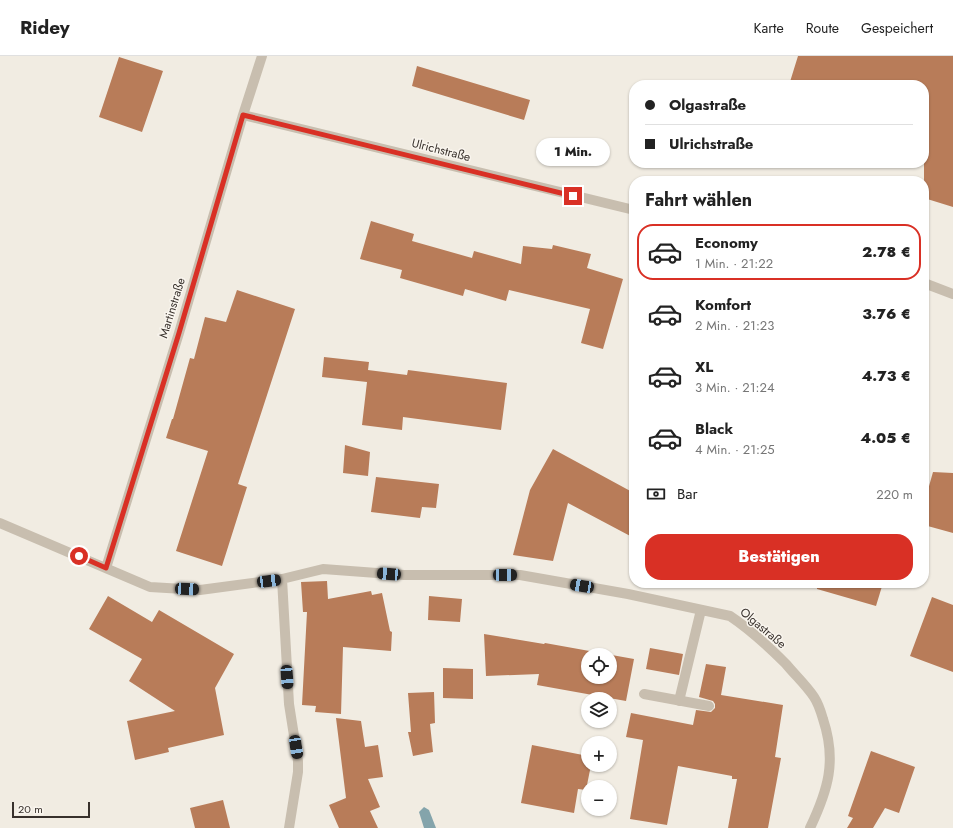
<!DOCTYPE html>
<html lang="de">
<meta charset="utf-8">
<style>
body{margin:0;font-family:Jost,sans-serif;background:#f2f2f2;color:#222;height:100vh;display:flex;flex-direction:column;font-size:15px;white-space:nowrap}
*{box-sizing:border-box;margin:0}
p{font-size:13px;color:#767676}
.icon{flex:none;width:22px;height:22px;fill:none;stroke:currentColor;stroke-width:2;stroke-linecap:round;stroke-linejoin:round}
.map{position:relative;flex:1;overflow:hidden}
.details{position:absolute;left:629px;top:120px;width:300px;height:412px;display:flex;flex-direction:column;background:#fff;border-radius:16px;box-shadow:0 1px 3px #0004}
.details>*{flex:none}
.top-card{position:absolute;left:629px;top:24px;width:300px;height:88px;border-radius:16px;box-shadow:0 1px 3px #0004;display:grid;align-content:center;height:88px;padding:0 16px;background:#fff}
.tools{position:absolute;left:581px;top:592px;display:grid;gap:8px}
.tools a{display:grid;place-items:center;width:36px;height:36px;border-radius:50%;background:#fff;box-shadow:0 1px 3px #0004;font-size:20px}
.scale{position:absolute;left:12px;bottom:10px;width:78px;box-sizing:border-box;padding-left:4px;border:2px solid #38312c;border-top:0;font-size:11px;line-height:14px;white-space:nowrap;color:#38312c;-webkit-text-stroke:3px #f9f5ee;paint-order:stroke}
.end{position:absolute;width:18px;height:18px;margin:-9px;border:5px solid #d93025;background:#fff;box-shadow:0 0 0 2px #fff}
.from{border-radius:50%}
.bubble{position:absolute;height:28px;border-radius:14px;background:#fff;box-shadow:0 1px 3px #0004;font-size:13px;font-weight:800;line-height:28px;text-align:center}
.car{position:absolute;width:12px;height:24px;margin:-12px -6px;border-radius:5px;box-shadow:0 0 3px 1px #0007;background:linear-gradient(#222 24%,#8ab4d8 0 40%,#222 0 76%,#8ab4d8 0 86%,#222 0)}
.top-card b{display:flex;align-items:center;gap:14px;height:38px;font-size:15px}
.top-card b+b{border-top:1px solid #e0e0e0}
.top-card i{width:10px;height:10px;background:#222}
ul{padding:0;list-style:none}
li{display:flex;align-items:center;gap:12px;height:56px;margin:0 8px 6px;padding:0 8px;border:2px solid transparent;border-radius:16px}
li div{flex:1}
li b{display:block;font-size:15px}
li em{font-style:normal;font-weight:800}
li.active{border-color:#d93025}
li>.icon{width:36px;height:36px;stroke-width:1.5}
h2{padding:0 16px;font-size:18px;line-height:48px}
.pay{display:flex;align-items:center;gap:10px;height:44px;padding:0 16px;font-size:15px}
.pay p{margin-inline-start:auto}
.cta{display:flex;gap:8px;margin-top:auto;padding:8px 16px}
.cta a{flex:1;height:46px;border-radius:16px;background:#d93025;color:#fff;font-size:16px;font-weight:800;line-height:46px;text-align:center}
header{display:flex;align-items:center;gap:24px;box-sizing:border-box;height:56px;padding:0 20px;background:#fff;border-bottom:1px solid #e0e0e0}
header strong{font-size:19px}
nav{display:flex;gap:22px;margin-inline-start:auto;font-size:14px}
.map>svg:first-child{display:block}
</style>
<header>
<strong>Ridey</strong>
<nav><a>Karte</a><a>Route</a><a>Gespeichert</a></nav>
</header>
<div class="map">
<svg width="953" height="772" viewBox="0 0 953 772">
<rect width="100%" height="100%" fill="#f1ece2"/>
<path fill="#84a4ab" d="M 424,751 L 429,754 L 436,772 L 424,772 L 419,756 Z"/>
<path fill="#b87c59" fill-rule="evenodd" d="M 798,0 L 953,0 L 953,151 L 924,142 L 924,29 L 789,29 Z
M 119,1 L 163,15 L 142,76 L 99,61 Z
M 417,10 L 530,44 L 524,64 L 412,30 Z
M 371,165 L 414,178 L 412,185 L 472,202 L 474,195 L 521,208 L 523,190 L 552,193 L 553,189 L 591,198 L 587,212 L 623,223 L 603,293 L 581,287 L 590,253 L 509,234 L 506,245 L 465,233 L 463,240 L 400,222 L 402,214 L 360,203 Z
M 237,234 L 295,253 L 238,428 L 247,431 L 222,510 L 176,495 L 208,395 L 166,382 L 172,363 L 173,363 L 190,302 L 194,303 L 205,261 L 226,266 Z
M 324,301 L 369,306 L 368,314 L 407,319 L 408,314 L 507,327 L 501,374 L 403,361 L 402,374 L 362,369 L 367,326 L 322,321 Z
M 345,389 L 370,396 L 368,420 L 343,417 Z
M 553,393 L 634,437 L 634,482 L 568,447 L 553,505 L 513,499 L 530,434 Z
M 933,416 L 953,417 L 953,477 L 924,469 L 924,448 Z
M 376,421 L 439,428 L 436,452 L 422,451 L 420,462 L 371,456 Z
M 327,525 L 328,543 L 371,535 L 372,539 L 382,537 L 390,575 L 392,576 L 391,595 L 343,591 L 341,658 L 315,656 L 316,650 L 302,649 L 307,556 L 303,556 L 301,526 Z
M 817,527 L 883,527 L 876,550 L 817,533 Z
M 108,540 L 152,566 L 159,554 L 234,598 L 215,632 L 224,679 L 168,692 L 169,696 L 135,704 L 127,665 L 175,655 L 129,625 L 142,603 L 89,573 Z
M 429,540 L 462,543 L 460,566 L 428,564 Z
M 932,541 L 953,549 L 953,616 L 910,600 Z
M 484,578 L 544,588 L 545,587 L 634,603 L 626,645 L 537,629 L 539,618 L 486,620 ZM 588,599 L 610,599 L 610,621 L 588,621 Z
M 650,592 L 683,598 L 679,619 L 646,613 Z
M 706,608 L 726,611 L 721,639 L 783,649 L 775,701 L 781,702 L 768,772 L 728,772 L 737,723 L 732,723 L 732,720 L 678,710 L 667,769 L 630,763 L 643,684 L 626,681 L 631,657 L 693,669 L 696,654 L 711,656 L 715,652 L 715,648 L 713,645 L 699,641 Z
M 443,612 L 473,613 L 473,643 L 443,642 Z
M 434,636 L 435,667 L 430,668 L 433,696 L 413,700 L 408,676 L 411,676 L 408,637 Z
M 336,662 L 361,665 L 365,691 L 378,689 L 383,721 L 368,723 L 380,751 L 370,755 L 378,772 L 339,772 L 329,749 L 346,742 Z
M 532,689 L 588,700 L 588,709 L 591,709 L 586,734 L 578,733 L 574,757 L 521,747 Z
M 871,695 L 915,711 L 899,757 L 885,752 L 873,772 L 847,772 L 853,762 L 848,760 Z
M 223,744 L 230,772 L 195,772 L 190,752 Z"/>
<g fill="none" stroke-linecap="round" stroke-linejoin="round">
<path stroke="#c8beaf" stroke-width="10" d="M 243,59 L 634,154
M 924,227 L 953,238
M 0,467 L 150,531 L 200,534 L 282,523 L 323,513 L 404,519 L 520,519 L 628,538 L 730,560 C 751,574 769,591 786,608 C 795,619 806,629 814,641 C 818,647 821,656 823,663 C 837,705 828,734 810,772
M 106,512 L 179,277 L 243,59 L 262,0
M 282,523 L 289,648 L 298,705 L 298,716 L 289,772
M 644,638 L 709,650
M 679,645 L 701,554"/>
</g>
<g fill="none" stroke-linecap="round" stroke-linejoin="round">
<path stroke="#d93025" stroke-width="5" d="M 79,500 L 106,512 L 179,277 L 243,59 L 573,140"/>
</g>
<g text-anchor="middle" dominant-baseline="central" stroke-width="3" stroke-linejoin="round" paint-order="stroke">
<g font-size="12" fill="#38312c" stroke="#f9f5ee">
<text transform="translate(441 94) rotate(14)">Ulrichstraße</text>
<text transform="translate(172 252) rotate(-73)">Martinstraße</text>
<text transform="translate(763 572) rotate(40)">Olgastraße</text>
</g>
</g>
</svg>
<div class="tools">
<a><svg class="icon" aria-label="locate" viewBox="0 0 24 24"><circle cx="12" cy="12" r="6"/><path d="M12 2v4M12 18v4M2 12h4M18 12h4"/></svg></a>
<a><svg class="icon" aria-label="layers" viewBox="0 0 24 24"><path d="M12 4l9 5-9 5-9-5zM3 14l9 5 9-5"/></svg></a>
<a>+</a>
<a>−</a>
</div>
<div class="scale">20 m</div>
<i class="end from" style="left:79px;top:500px"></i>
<i class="end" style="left:573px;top:140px"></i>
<div class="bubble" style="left:536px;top:82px;width:74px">1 Min.</div>
<i class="car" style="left:389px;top:518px;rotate:274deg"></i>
<i class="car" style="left:505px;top:519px;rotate:90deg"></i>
<i class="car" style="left:269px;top:525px;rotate:83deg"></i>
<i class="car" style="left:582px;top:530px;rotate:280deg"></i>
<i class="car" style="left:187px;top:533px;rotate:93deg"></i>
<i class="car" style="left:287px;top:621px;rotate:176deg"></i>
<i class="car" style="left:296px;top:691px;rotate:171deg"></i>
<div class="top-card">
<b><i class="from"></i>Olgastraße</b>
<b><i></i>Ulrichstraße</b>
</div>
<section class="details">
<h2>Fahrt wählen</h2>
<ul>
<li class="active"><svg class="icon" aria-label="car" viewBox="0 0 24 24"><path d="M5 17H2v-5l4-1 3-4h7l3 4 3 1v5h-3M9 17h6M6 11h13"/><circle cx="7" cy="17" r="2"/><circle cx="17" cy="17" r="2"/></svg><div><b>Economy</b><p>1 Min. · 21:22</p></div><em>2.78 €</em></li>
<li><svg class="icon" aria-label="car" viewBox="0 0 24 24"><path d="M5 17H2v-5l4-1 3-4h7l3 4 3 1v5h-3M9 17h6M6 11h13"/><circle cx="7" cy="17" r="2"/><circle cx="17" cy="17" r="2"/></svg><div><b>Komfort</b><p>2 Min. · 21:23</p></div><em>3.76 €</em></li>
<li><svg class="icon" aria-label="car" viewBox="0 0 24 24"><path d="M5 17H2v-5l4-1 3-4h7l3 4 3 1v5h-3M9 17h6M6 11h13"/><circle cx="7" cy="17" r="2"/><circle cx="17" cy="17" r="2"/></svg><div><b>XL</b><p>3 Min. · 21:24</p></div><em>4.73 €</em></li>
<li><svg class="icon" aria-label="car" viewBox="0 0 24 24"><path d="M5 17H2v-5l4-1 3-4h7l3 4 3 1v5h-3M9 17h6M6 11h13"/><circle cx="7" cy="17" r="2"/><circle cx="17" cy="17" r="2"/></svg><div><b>Black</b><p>4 Min. · 21:25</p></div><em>4.05 €</em></li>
</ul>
<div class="pay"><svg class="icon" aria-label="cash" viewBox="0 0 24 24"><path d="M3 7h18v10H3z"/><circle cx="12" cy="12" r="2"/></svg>Bar<p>220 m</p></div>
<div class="cta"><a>Bestätigen</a></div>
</section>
</div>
